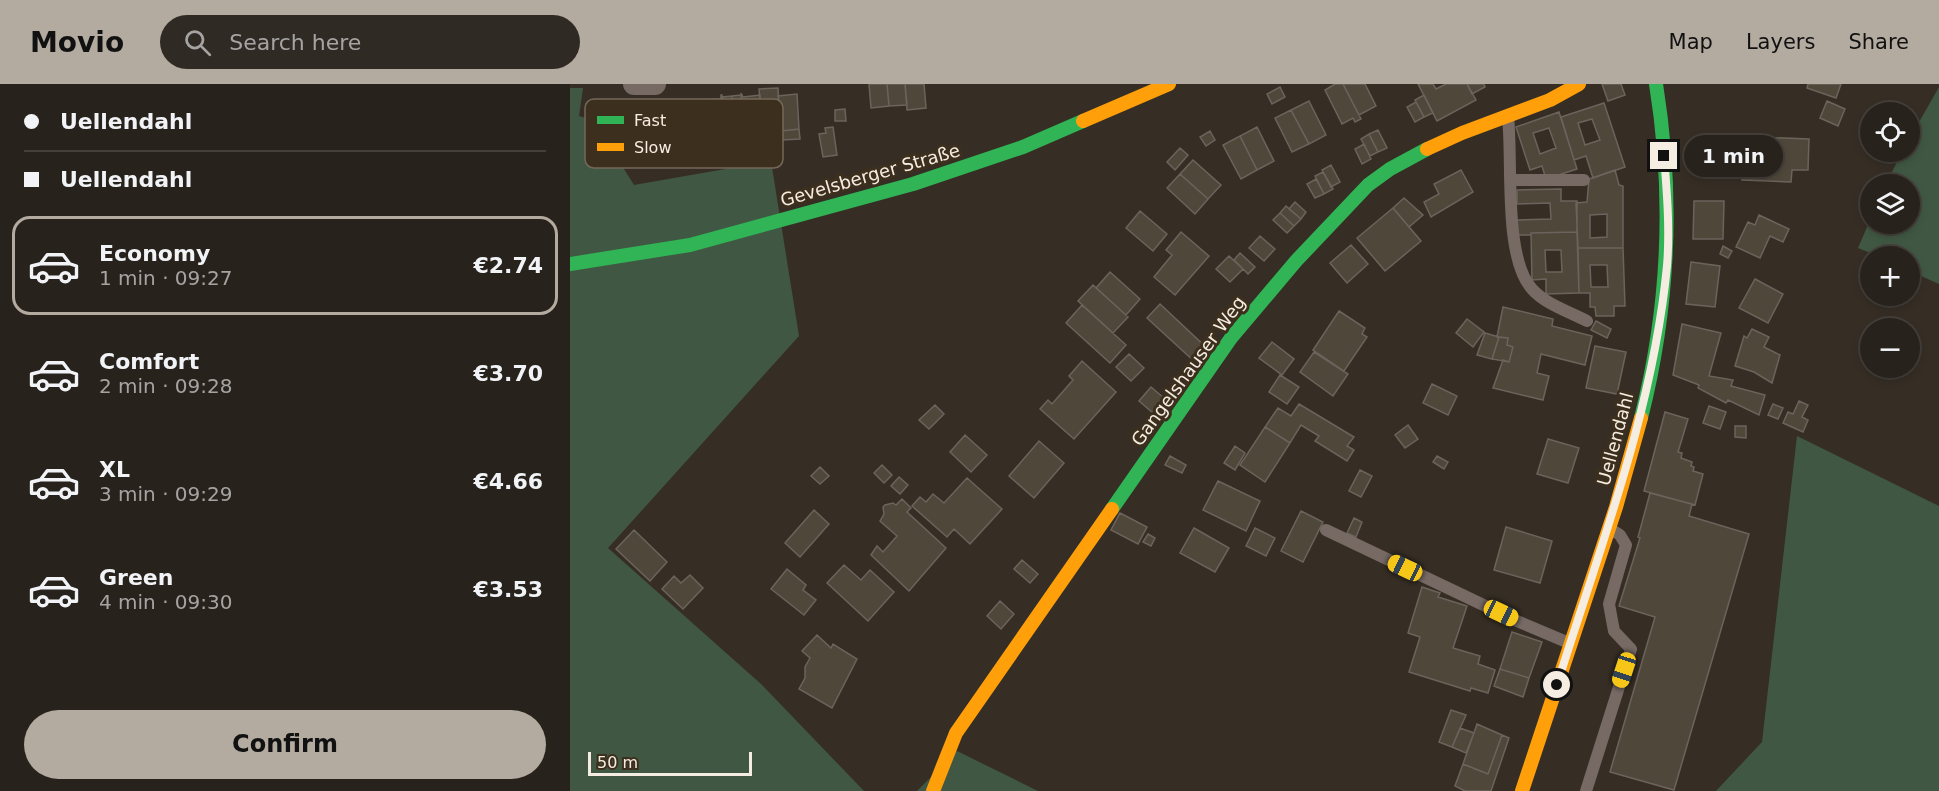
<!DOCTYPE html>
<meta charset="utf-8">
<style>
body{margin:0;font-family:"DejaVu Sans",sans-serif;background:#302a25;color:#f1f3f6;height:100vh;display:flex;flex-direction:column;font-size:22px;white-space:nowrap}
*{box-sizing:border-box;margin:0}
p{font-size:20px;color:#a5a4a3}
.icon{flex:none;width:33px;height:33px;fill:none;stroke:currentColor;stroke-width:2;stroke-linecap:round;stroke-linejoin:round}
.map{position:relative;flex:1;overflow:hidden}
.panel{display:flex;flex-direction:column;background:#28221c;width:570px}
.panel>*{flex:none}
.top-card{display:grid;align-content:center;height:132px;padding:0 24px;background:#28221c}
.tools{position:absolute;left:1290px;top:18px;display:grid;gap:12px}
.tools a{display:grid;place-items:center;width:60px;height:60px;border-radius:50%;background:#28221c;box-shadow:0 3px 9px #0003,0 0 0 2px #443f3b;font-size:30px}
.scale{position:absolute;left:18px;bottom:15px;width:164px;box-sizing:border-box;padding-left:6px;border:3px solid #f6ede2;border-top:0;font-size:16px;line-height:21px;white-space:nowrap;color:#f6ede2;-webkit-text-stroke:4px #3d2f1e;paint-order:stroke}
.end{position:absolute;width:27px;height:27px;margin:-14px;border:8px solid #f6ede2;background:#111;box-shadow:0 0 0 3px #111}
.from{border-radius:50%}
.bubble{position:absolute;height:42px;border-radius:21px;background:#28221c;box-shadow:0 3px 9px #0003,0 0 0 2px #443f3b;font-size:20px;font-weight:600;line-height:42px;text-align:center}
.car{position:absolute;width:18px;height:36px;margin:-18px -9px;border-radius:8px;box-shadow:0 0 4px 2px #0007;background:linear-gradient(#f5c518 24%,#345 0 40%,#f5c518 0 76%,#345 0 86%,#f5c518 0)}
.top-card b{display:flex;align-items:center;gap:21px;height:57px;font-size:22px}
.top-card b+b{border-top:2px solid #443f3b}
.top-card i{width:15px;height:15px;background:#f1f3f6}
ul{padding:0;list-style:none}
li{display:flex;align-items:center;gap:18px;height:99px;margin:0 12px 9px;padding:0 12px;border:3px solid transparent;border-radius:18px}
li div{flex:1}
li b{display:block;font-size:22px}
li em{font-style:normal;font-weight:600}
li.on{border-color:#b3aaa0}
li>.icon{width:54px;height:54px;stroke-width:1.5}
.primary-button{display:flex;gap:12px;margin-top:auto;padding:12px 24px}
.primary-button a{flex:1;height:69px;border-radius:36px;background:#b3aaa0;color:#111;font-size:24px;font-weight:600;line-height:69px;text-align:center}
header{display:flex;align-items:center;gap:36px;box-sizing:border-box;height:84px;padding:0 30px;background:#b3aaa0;color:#111}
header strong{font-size:28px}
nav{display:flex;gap:33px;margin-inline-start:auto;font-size:21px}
.search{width:420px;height:54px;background:#302a25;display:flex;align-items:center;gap:15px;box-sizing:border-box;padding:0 21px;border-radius:33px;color:#a5a4a3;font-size:22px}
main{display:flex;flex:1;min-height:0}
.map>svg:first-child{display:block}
</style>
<header>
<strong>Movio</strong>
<div class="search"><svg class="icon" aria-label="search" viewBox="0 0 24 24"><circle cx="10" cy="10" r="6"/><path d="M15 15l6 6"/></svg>Search here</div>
<nav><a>Map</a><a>Layers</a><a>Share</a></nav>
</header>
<main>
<section class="panel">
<div class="top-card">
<b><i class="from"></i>Uellendahl</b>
<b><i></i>Uellendahl</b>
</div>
<ul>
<li class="on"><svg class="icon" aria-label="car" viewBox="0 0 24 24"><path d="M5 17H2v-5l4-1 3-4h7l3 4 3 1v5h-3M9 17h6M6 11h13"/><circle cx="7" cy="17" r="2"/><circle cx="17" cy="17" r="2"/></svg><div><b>Economy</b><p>1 min · 09:27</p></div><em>€2.74</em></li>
<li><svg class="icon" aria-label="car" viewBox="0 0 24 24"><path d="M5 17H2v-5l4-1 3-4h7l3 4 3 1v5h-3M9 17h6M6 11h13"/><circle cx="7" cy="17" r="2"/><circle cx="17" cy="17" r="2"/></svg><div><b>Comfort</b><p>2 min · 09:28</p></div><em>€3.70</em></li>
<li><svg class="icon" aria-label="car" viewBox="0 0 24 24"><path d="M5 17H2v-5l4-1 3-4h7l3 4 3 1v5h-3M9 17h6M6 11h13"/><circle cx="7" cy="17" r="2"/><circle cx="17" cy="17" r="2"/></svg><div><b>XL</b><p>3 min · 09:29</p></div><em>€4.66</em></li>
<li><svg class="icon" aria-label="car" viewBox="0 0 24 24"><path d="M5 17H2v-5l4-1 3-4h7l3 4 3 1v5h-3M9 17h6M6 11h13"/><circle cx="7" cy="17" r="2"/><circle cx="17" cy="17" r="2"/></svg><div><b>Green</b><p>4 min · 09:30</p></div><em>€3.53</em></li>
</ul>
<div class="primary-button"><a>Confirm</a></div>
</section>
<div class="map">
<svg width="1369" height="707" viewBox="0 0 1369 707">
<rect width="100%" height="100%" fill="#362e25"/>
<path fill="#405843" d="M 1369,3 L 1369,200 L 1340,187 L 1340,172 L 1308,172 L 1288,164 L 1300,136 L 1300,140 L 1340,140 L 1340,100 L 1316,100 L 1332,68 L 1340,68 L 1340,54 Z
M 0,4 L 13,4 L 9,32 L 23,36 L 64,101 L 201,77 L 229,252 L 38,464 L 191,600 L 294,707 L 0,707 Z
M 1227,352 L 1369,422 L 1369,707 L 1146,707 L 1192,658 Z
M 387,667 L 468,707 L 347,707 Z"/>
<path fill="#50473b" stroke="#6b645c" stroke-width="1.5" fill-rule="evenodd" d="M 299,0 L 317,0 L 319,22 L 301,24 Z
M 317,0 L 335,0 L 337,21 L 319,22 Z
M 335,0 L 354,0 L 356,24 L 337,26 Z
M 765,0 L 773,0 L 791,35 L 785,38 L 783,34 L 772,40 L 755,6 Z
M 773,0 L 795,0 L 806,22 L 789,31 Z
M 848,0 L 863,0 L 866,5 L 876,0 L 897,0 L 906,16 L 867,37 Z
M 897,0 L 914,0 L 915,3 L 902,10 Z
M 1032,0 L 1051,0 L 1055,11 L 1038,17 Z
M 1238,0 L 1271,0 L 1266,14 L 1237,4 Z
M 710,3 L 715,13 L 702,20 L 697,10 Z
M 208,4 L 210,38 L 192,40 L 189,5 Z
M 171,9 L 173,13 L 190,11 L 192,46 L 174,48 Z
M 227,10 L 229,45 L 211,47 L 208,12 Z
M 151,11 L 152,11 L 155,49 L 136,50 L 134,16 L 151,15 Z
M 171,11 L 172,29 L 163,29 L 162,12 Z
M 854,11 L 863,29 L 854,33 L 845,16 Z
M 162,12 L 163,29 L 153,30 L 152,13 Z
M 739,17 L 756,51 L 739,60 L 721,26 Z
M 1257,17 L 1275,25 L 1268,42 L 1250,34 Z
M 846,18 L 854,33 L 845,38 L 837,23 Z
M 1034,19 L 1055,83 L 1023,94 L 1016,72 L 1004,76 L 991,33 ZM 1022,35 L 1030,56 L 1015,61 L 1008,39 Z
M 275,25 L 276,37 L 265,37 L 265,26 Z
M 721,26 L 739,60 L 722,68 L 705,34 Z
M 989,28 L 1007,85 L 976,95 L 972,82 L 960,86 L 946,43 ZM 979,44 L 986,64 L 970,70 L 963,49 Z
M 263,43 L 267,71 L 253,73 L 249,50 L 256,49 L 255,44 Z
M 687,43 L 704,77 L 687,86 L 670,52 Z
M 229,45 L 230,55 L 211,56 L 211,47 Z
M 808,46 L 817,64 L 808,68 L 799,50 Z
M 640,47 L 645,56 L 636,62 L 630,53 Z
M 799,50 L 808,68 L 800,72 L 791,55 Z
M 670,52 L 687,86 L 671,95 L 653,61 Z
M 1184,53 L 1239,55 L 1238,86 L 1222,86 L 1221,98 L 1172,96 L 1173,68 L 1184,68 Z
M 794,60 L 801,75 L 792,80 L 785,65 Z
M 610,64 L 618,71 L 605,86 L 597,78 Z
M 623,76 L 651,101 L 638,115 L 610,90 Z
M 761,81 L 770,98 L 761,103 L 752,86 Z
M 891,86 L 903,108 L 861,133 L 854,118 L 869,110 L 864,100 Z
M 1045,86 L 1049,101 L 1053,102 L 1053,164 L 1008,164 L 1006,119 L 1017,118 L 1019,95 ZM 1037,130 L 1037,153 L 1020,154 L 1020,131 Z
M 753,88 L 763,105 L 754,110 L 745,92 Z
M 610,90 L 638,115 L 625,130 L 597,104 Z
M 746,95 L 754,110 L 745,114 L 737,100 Z
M 991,105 L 991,117 L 1007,117 L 1007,148 L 961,149 L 961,151 L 947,151 L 947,136 L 981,135 L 980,119 L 947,120 L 947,106 Z
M 834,114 L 853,131 L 839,143 L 823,124 Z
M 1124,117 L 1154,117 L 1153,155 L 1123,155 Z
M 725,118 L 736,128 L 731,135 L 719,125 Z
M 716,122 L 731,135 L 724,142 L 710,129 Z
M 823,124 L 851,157 L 815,187 L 787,154 Z
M 570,127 L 597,150 L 583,167 L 556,144 Z
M 710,129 L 724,142 L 717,149 L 703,136 Z
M 1189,131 L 1219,145 L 1213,158 L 1200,152 L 1190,174 L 1166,163 L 1178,138 L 1185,141 Z
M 611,148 L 639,172 L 605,211 L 584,193 L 602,171 L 596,166 Z
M 1007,148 L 1009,209 L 976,210 L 976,195 L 962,196 L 961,149 ZM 975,166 L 991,166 L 992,188 L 976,188 Z
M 690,152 L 705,165 L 694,177 L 679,164 Z
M 781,161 L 798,180 L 777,199 L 760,179 Z
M 1153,162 L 1162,167 L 1158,174 L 1150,170 Z
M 1008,164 L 1053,164 L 1055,222 L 1044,222 L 1044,232 L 1026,232 L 1025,223 L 1020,223 L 1020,209 L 1009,209 ZM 1020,181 L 1037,181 L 1038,203 L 1021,203 Z
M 670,169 L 685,183 L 678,190 L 664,176 Z
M 659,172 L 673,185 L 660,198 L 646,185 Z
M 1121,178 L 1150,182 L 1145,223 L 1116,220 Z
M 540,188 L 570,215 L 556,231 L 526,204 Z
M 1185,195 L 1213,210 L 1198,239 L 1169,224 Z
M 523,201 L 558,233 L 543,249 L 508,217 Z
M 590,220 L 639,266 L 626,279 L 577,234 Z
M 512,221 L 556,261 L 540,279 L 496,239 Z
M 933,223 L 983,235 L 982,242 L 1022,252 L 1015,281 L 971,270 L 967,289 L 979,292 L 973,316 L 923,304 L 933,276 L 939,278 L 943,263 L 937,261 L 938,254 L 927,253 Z
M 769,227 L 795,244 L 792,250 L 797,253 L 774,287 L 743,266 Z
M 897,235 L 914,248 L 903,263 L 886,249 Z
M 1026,237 L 1041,245 L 1037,254 L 1021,246 Z
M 1112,240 L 1151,249 L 1139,292 L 1163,296 L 1161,302 L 1195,311 L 1189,331 L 1158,316 L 1156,319 L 1128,304 L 1129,301 L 1103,291 Z
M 1182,245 L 1199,253 L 1194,263 L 1210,271 L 1202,299 L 1184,288 L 1165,282 L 1174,252 L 1177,254 Z
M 915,249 L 929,253 L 922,275 L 907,271 Z
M 929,253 L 938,254 L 937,261 L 943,263 L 939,278 L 922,275 Z
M 702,258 L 724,275 L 712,291 L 689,274 Z
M 1025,262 L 1056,268 L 1047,310 L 1016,304 Z
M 744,268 L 778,290 L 763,312 L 730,288 Z
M 559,270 L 574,284 L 561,297 L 546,283 Z
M 512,277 L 546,308 L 504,355 L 470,325 L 478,316 L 482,320 L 503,296 L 499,292 Z
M 710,291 L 729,303 L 717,320 L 699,308 Z
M 862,300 L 887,312 L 878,331 L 853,319 Z
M 581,303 L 595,315 L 583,329 L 569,317 Z
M 1229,317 L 1238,321 L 1232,333 L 1238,336 L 1233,348 L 1213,339 L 1218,328 L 1223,330 Z
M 729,320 L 784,353 L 777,362 L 784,366 L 777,377 L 745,357 L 749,352 L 731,341 L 720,359 L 695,343 L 708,324 L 721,332 Z
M 1203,320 L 1213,324 L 1208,335 L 1198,331 Z
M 365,321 L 374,330 L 359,345 L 349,336 Z
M 1139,322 L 1156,328 L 1150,345 L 1133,339 Z
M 1095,328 L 1118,335 L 1108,368 L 1112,369 L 1111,374 L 1122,378 L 1121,382 L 1124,383 L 1123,387 L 1133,390 L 1125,421 L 1074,407 Z
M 838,341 L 848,355 L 835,364 L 825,351 Z
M 1165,342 L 1176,342 L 1176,354 L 1165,353 Z
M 695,343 L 720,359 L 695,398 L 670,381 Z
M 395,351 L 417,371 L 401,388 L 380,368 Z
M 978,355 L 1009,364 L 998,399 L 967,390 Z
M 469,357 L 494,379 L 464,414 L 439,392 Z
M 665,362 L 675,369 L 665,386 L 654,379 Z
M 600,372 L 616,381 L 612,389 L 595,381 Z
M 867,372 L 878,378 L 874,385 L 863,378 Z
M 312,381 L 322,391 L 314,399 L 304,389 Z
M 250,383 L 259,392 L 250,400 L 241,392 Z
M 790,386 L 802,392 L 791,413 L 779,407 Z
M 329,393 L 338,401 L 330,410 L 321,402 Z
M 397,394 L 432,425 L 400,460 L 384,445 L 377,453 L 342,422 L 350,413 L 356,418 L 363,410 L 374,419 Z
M 648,397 L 690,417 L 676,447 L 633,426 Z
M 1080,409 L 1122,420 L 1119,432 L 1179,450 L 1104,706 L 1040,688 L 1085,533 L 1049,522 L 1070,454 L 1068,453 Z
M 332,415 L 341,424 L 337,428 L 376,464 L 339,507 L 301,471 L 307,462 L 313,468 L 327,452 L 310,437 L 314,430 L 313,423 L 315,421 L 323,419 L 326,421 Z
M 244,426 L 259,440 L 230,473 L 215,459 Z
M 731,427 L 753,438 L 733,478 L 711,467 Z
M 550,429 L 577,443 L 568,460 L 541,446 Z
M 784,434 L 792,438 L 786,453 L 777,449 Z
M 936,443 L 982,457 L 970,499 L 924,486 Z
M 624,444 L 659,464 L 645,488 L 610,469 Z
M 685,444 L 705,454 L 696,472 L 676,462 Z
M 64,446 L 97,478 L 80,497 L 46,465 Z
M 578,450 L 585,454 L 581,462 L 573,458 Z
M 452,476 L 468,490 L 460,499 L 444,485 Z
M 274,481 L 291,496 L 300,486 L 324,508 L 298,537 L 257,499 Z
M 217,485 L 236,501 L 233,506 L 246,516 L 234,531 L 201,505 Z
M 120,491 L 133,504 L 113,525 L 92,505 L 104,492 L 111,499 Z
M 852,503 L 870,509 L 868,513 L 897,522 L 883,564 L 910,572 L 908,580 L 925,586 L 918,609 L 901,604 L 900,607 L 839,588 L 850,553 L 838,549 Z
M 430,517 L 444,530 L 431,545 L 417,532 Z
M 942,548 L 972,558 L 959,594 L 930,585 Z
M 247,551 L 261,564 L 263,560 L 287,575 L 262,624 L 229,605 L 235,594 L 235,583 L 240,574 L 232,567 Z
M 930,585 L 959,594 L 953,613 L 924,602 Z
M 881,626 L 896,631 L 882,663 L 869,658 Z
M 907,640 L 932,651 L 918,690 L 893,680 Z
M 890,644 L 904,649 L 896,669 L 882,663 Z
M 932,651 L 939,654 L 921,707 L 895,707 L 885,702 L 893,680 L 918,690 Z"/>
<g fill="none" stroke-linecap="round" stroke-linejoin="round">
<path stroke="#776a65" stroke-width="12" d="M 938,33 C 943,77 933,173 962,205 C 975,220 1000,228 1017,237
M 941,96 L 1014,96
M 756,446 L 947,537 L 999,559
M 1016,707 L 1061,565 L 1044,547 L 1039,520 L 1056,461 L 1050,451 L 1042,446"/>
<path stroke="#776a65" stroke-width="22" d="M 64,0 L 85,0"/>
<path stroke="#30b455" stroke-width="14" d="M 0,180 L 120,161 L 343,100 L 453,63 L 513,37
M 1071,334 C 1099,224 1104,112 1086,0
M 542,425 L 661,254 L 726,177 L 798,101 L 820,85 L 857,65"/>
<path stroke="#ff9f0a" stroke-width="14" d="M 513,37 L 599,0
M 857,65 L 892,49 L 980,16 L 1009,0
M 363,707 L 386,649 L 542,425
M 952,707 L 1046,423 L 1071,334"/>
</g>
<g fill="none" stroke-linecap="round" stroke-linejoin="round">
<path stroke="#f6ede2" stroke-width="8" d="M 987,601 C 1030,463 1083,327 1097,182 C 1100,146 1097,108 1094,72"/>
</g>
<g text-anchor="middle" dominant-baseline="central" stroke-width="6" stroke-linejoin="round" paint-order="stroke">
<g font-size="18" fill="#f6ede2" stroke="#3d2f1e">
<text transform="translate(300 91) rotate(-16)">Gevelsberger Straße</text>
<text transform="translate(618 287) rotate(-54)">Gangelshauser Weg</text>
<text transform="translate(1045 355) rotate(-75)">Uellendahl</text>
</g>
</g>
<rect x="15" y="15" width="198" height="69" rx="9" fill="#3d2f1e" stroke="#746859" stroke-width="1.5"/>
<rect x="27" y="32" width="27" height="8" fill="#30b455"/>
<rect x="27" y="59" width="27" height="8" fill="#ff9f0a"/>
<g font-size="16" fill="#f6ede2">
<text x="64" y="42">Fast</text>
<text x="64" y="69">Slow</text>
</g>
</svg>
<div class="tools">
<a><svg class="icon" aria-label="locate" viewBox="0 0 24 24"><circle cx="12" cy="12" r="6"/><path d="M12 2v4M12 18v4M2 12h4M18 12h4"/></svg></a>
<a><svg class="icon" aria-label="layers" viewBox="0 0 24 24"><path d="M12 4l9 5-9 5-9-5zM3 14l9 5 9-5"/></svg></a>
<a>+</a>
<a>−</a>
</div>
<div class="scale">50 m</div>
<i class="end from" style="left:987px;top:601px"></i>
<i class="end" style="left:1094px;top:72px"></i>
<div class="bubble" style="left:1114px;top:51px;width:99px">1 min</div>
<i class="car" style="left:835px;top:484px;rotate:295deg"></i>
<i class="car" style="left:931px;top:529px;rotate:115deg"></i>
<i class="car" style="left:1054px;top:586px;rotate:198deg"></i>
</div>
</main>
